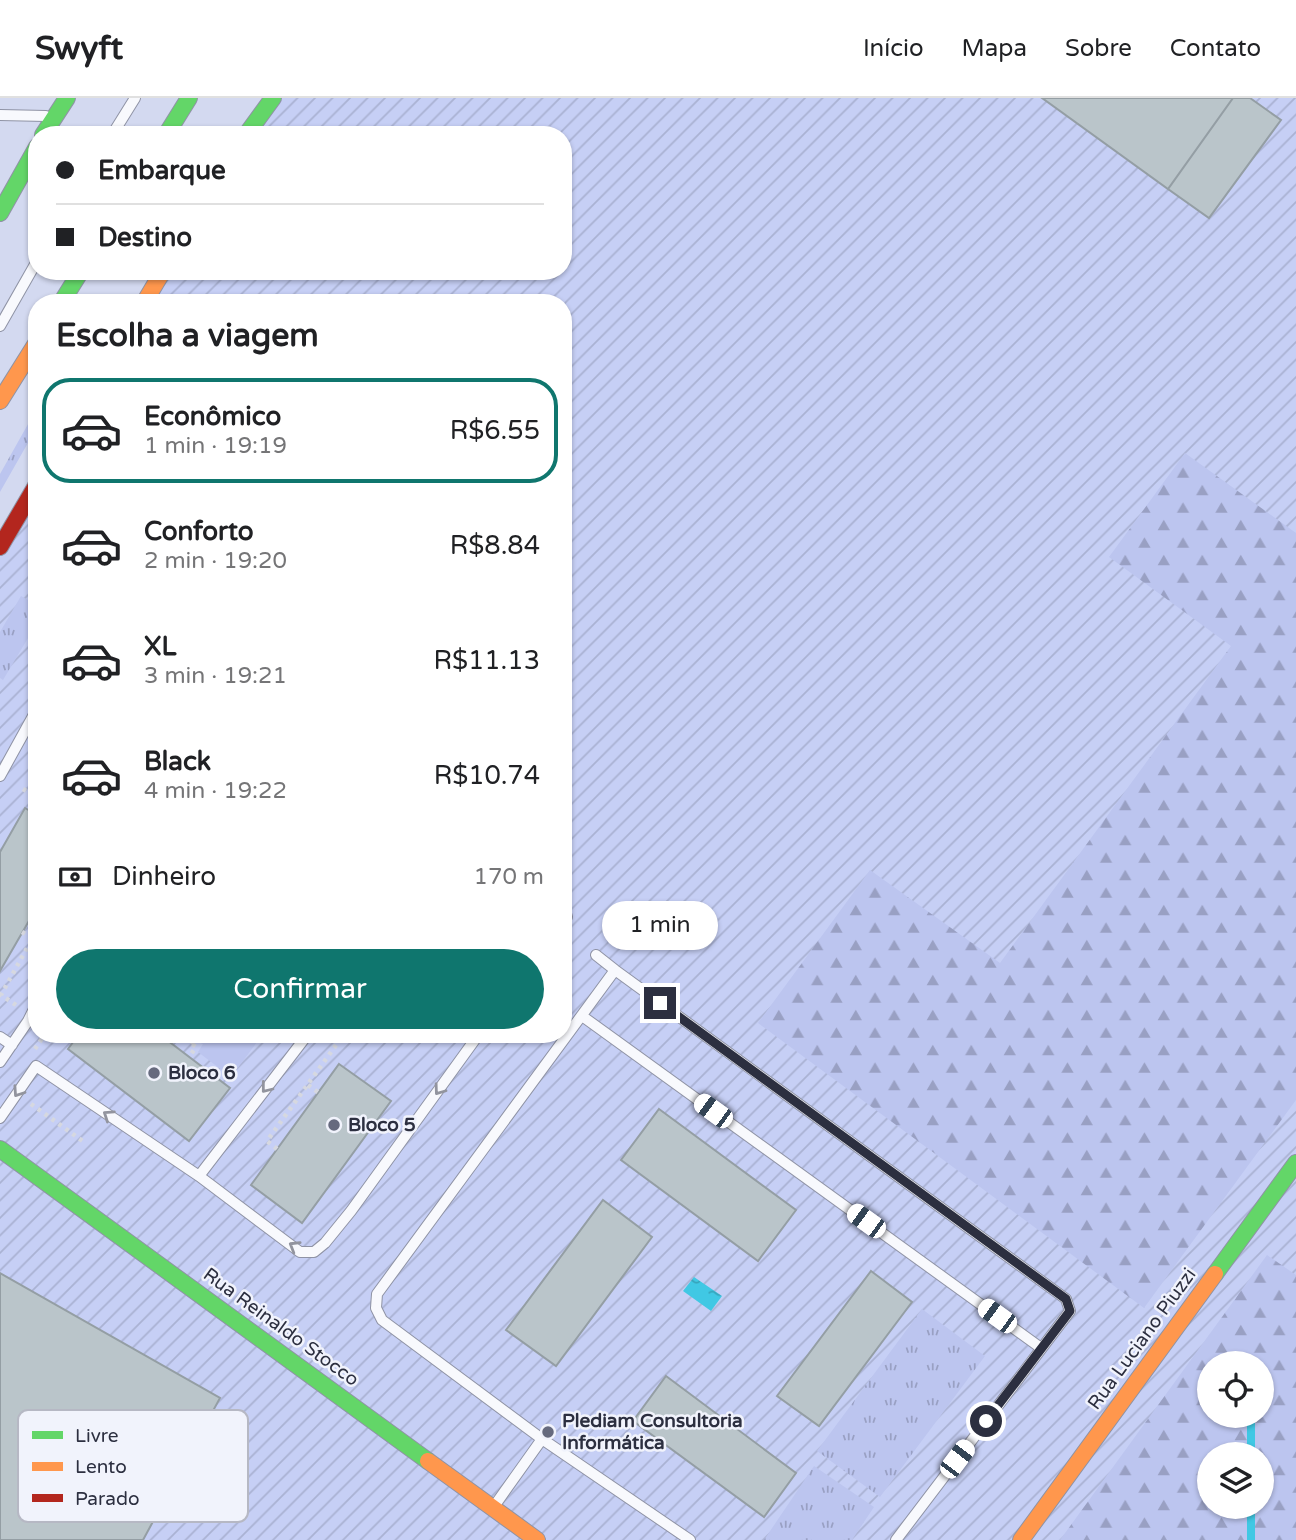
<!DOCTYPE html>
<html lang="pt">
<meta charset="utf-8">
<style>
body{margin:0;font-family:"Varela Round",sans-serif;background:#f2f2f2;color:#202124;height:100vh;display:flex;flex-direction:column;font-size:26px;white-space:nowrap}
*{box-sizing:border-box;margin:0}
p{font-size:23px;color:#757577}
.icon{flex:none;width:38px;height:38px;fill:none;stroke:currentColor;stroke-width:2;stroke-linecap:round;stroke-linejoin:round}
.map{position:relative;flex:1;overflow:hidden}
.drawer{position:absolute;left:28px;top:196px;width:544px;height:749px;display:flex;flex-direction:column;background:#fff;border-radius:28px;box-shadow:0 2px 5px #0004}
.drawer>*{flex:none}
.top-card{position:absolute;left:28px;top:28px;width:544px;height:154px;border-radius:28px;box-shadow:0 2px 5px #0004;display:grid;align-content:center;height:154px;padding:0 28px;background:#fff}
.tools{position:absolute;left:1197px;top:1253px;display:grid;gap:14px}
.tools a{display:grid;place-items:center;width:77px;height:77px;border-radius:50%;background:#fff;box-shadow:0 2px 5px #0004;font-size:35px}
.end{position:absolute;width:32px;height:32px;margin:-16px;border:9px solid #2c2f40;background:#fff;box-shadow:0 0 0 4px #fff}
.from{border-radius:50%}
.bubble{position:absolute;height:49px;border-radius:24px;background:#fff;box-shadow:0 2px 5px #0004;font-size:23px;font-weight:600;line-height:49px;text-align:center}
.car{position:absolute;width:21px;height:42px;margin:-21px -10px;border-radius:9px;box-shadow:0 0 5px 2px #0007;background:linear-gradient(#fff 24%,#345 0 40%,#fff 0 76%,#345 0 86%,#fff 0)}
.top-card b{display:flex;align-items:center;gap:24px;height:66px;font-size:26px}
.top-card b+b{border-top:2px solid #e0e0e0}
.top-card i{width:18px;height:18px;background:#202124}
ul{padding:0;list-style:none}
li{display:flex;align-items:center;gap:21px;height:105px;margin:0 14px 10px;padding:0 14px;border:4px solid transparent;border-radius:28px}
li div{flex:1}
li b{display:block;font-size:26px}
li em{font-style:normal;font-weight:600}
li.selected{border-color:#0f766e}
li>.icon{width:63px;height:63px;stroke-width:1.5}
h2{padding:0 28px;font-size:32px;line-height:84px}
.pay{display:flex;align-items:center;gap:18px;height:77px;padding:0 28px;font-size:26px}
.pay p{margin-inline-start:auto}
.cta{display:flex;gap:14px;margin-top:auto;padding:14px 28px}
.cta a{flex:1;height:80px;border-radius:42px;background:#0f766e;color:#fff;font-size:28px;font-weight:600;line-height:80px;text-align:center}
header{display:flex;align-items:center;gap:42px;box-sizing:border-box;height:98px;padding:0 35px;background:#fff;border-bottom:2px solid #e0e0e0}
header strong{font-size:33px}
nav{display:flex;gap:38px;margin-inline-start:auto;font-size:24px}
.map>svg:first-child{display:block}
</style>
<header>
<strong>Swyft</strong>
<nav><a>Início</a><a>Mapa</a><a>Sobre</a><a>Contato</a></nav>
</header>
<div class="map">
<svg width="1296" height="1442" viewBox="0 0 1296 1442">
<defs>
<pattern id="industrial-furrows" width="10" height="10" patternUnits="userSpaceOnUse" patternTransform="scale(1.75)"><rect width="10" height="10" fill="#c6cff5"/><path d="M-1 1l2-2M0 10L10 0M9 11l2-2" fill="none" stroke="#aab2d3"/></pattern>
<pattern id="grass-tufts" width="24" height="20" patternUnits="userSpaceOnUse" patternTransform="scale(1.75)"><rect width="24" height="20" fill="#bcc5ef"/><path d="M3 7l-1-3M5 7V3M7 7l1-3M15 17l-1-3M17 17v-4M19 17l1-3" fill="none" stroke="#99a0c3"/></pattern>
<pattern id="forest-firs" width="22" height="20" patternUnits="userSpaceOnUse" patternTransform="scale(1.75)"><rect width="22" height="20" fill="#bcc5ef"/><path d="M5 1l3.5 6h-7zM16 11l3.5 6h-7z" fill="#99a0c3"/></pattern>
<pattern id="water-ripples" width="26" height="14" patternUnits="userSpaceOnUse" patternTransform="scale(1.75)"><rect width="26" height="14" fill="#40c8e4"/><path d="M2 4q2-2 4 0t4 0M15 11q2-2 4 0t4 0" fill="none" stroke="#36a3ba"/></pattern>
</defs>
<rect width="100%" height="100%" fill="#d3d9f0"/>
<path fill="url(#industrial-furrows)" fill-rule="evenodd" d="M 273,0 L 1296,0 L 1296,1442 L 0,1442 L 0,455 L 37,392 L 37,936 L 564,936 L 564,205 L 145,205 L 164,173 L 564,173 L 564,37 L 246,37 ZM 1209,1265 L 1262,1265 L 1262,1318 L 1209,1318 ZM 1209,1356 L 1262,1356 L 1262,1409 L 1209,1409 Z"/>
<path fill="url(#grass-tufts)" d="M 37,310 L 37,329 L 0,394 L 0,376 Z
M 21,498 L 37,507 L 37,525 L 3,582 L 0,580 L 0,534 Z
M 922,1211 L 985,1258 L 880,1399 L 817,1353 Z
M 814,1368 L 874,1409 L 852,1442 L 764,1442 Z"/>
<path fill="url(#forest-firs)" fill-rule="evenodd" d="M 1185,355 L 1296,435 L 1296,1002 L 1144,1210 L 758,925 L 870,772 L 1000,865 L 1231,548 L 1109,459 Z
M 1267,1157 L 1296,1177 L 1296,1442 L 1060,1442 ZM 1209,1265 L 1262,1265 L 1262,1318 L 1209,1318 ZM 1209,1356 L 1262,1356 L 1262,1409 L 1209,1409 Z"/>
<path fill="#bcc5ef" d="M 204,936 L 263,936 L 231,979 L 198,954 L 203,946 L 198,944 Z"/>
<path fill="url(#water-ripples)" d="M 694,1179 L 722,1198 L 711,1213 L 683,1193 Z"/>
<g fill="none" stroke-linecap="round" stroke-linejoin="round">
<path stroke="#40c8e4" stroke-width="8" d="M 1251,1318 L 1251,1356
M 1251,1409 L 1251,1442"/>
</g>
<path fill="#bac5ca" stroke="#949ea4" stroke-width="2" d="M 1042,0 L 1233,0 L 1168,91 Z
M 1233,0 L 1250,0 L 1281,22 L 1209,120 L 1168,91 Z
M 25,710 L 37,717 L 37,809 L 0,873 L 0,754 Z
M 79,936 L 159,936 L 230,990 L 189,1043 L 68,951 Z
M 339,966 L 391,1003 L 302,1125 L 251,1087 Z
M 659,1011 L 796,1112 L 758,1163 L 621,1062 Z
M 603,1102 L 652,1139 L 556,1268 L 506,1232 Z
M 871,1173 L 912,1204 L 819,1328 L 777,1298 Z
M 0,1175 L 220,1300 L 143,1442 L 0,1442 Z
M 666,1278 L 796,1375 L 764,1419 L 633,1323 Z"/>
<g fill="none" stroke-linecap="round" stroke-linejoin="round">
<g stroke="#8f93a5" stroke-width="12">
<path id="lane" d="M 0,17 L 46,18
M 112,37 L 135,0
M 0,228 L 37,163
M 0,678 L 37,611
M 564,809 L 567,819 L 564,824
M 596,857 L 615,872 L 1066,1201 L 1070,1213 L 896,1442
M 615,872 L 377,1196 L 376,1210 L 382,1222 L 542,1341 L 690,1442
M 582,918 L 1041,1250
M 0,939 L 12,947
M 0,964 L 28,923 L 37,905
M 0,1020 L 36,968 L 199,1078 L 300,1154 L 314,1154 L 325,1145 L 351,1113 L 479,936
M 199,1078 L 308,936
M 495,1407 L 542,1341"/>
</g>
<g stroke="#8f93a5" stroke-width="18">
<path id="fast" d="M 43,37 L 67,0
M 166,37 L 189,0
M 246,37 L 273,0
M 0,115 L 37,49
M 61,205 L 81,173
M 0,1051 L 428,1363
M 1215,1176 L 1296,1065"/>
</g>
<g stroke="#8f93a5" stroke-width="18">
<path id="slow" d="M 144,205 L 163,173
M 0,303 L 37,244
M 428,1363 L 537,1442
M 1021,1442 L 1215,1176"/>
</g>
<g stroke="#8f93a5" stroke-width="18">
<path id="jam" d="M 0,449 L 37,386"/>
</g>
<path stroke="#d6d8e0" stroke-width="4.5" stroke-dasharray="3.5 5" stroke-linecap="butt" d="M 23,691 L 37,699
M 22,834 L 32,840
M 16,907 L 1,897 L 37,832
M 179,936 L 196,949 L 189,959
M 191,946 L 199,936
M 35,951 L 45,936
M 308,987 L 319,995
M 31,1006 L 84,1044
M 277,1051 L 267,1043 L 344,936"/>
<use href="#lane" stroke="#f8f9fd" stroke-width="10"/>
<use href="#fast" stroke="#63d668" stroke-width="16"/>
<use href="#slow" stroke="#ff974d" stroke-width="16"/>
<use href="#jam" stroke="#b3261e" stroke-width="16"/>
</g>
<defs><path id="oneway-chevron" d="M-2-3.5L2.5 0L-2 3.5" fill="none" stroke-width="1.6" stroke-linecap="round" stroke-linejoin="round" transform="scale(1.75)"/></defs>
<g stroke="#92949e">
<use href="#oneway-chevron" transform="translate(266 990) rotate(128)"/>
<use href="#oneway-chevron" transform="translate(439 992) rotate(126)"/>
<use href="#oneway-chevron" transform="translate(18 994) rotate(124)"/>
<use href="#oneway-chevron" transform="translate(108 1017) rotate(-146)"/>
<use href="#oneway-chevron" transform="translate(294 1148) rotate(-149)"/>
</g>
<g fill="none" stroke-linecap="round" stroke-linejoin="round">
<path stroke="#2c2f40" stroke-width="9" d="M 660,905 L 1066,1201 L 1070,1213 L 986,1323"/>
</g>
<g fill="#666a7e" stroke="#f1f3fc" stroke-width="2.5">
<circle cx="154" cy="975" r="7"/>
<circle cx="334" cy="1027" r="7"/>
<circle cx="548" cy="1334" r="7"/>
</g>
<g text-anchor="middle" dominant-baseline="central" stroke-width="5" stroke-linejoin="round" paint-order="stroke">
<g font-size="19" font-weight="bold" fill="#2c2f40" stroke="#f1f3fc" text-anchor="start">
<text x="168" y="975">Bloco 6</text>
<text x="348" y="1027">Bloco 5</text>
<text x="562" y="1323">Plediam Consultoria<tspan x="562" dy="22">Informática</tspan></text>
</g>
<g font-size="19" fill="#2c2f40" stroke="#f1f3fc">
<text transform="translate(281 1229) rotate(36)">Rua Reinaldo Stocco</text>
<text transform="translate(1142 1241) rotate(-54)">Rua Luciano Piuzzi</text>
</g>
</g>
<rect x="18" y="1312" width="230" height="112" rx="10" fill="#f1f3fc" stroke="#b6b8c4" stroke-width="2"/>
<rect x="32" y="1333" width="31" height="8" fill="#63d668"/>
<rect x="32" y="1364" width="31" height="9" fill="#ff974d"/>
<rect x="32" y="1396" width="31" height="8" fill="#b3261e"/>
<g font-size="19" fill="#2c2f40">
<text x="75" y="1344">Livre</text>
<text x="75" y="1375">Lento</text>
<text x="75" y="1407">Parado</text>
</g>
</svg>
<div class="tools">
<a><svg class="icon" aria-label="locate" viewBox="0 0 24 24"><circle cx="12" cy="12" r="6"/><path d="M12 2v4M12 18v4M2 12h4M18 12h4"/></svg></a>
<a><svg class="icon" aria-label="layers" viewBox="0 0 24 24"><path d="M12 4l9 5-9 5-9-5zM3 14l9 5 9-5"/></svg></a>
</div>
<i class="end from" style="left:986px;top:1323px"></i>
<i class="end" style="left:660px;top:905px"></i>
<div class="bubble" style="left:602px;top:803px;width:116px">1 min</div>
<i class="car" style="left:713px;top:1013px;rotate:306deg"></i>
<i class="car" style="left:866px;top:1123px;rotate:306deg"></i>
<i class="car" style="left:997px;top:1218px;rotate:306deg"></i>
<i class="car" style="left:957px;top:1361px;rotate:37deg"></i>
<div class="top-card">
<b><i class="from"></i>Embarque</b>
<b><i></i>Destino</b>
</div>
<section class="drawer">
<h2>Escolha a viagem</h2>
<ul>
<li class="selected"><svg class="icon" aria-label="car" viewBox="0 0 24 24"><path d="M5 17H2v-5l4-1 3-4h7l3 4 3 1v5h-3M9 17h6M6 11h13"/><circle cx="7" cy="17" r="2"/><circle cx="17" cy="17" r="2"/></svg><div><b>Econômico</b><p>1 min · 19:19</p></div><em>R$6.55</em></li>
<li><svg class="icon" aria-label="car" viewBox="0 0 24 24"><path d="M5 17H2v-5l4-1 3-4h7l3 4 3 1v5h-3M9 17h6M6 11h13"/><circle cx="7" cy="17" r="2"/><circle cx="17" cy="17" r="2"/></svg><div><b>Conforto</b><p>2 min · 19:20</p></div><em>R$8.84</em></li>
<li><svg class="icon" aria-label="car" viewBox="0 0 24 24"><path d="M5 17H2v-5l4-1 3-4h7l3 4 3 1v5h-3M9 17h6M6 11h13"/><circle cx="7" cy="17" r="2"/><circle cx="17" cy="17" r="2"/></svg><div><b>XL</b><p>3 min · 19:21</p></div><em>R$11.13</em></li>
<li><svg class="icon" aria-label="car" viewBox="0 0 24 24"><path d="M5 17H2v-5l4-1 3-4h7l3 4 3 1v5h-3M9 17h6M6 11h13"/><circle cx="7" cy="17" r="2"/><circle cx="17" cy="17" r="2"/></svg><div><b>Black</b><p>4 min · 19:22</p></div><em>R$10.74</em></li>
</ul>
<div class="pay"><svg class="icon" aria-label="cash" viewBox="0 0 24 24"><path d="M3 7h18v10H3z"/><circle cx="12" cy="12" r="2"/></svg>Dinheiro<p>170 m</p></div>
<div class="cta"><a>Confirmar</a></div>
</section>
</div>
